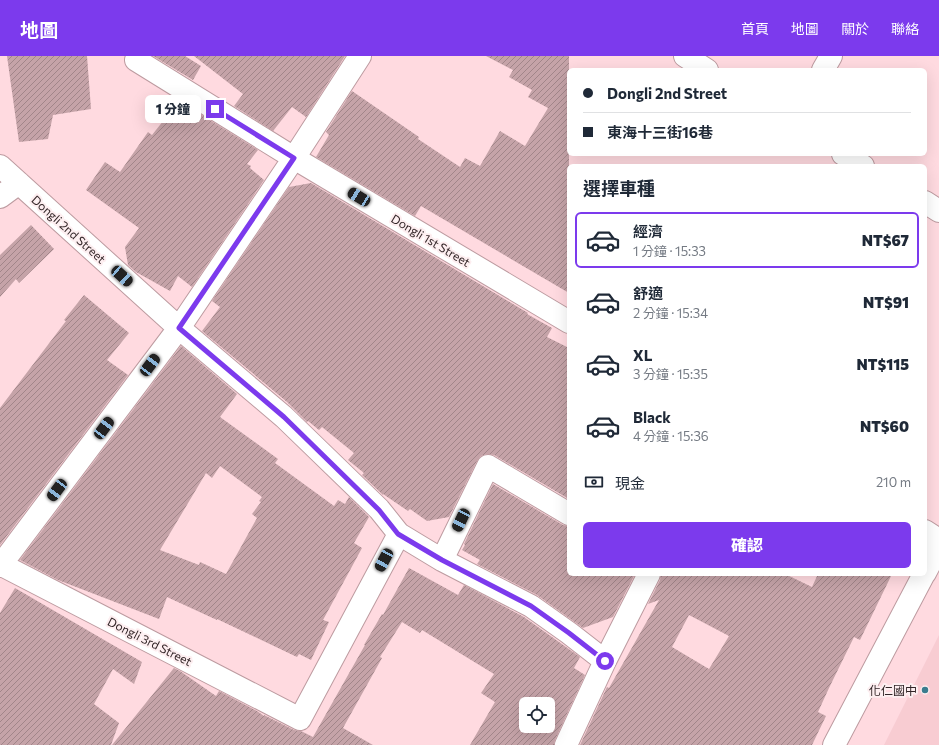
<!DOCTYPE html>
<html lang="zh-TW">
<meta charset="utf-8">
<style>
body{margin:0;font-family:Commissioner,"Noto Sans TC",sans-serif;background:#f2f2f3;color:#1f2937;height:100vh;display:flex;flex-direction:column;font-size:15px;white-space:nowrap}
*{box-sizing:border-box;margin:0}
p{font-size:13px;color:#747a83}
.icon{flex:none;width:22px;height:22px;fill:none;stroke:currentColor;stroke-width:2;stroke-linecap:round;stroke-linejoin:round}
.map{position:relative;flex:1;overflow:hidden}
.details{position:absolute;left:567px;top:108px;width:360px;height:412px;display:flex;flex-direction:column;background:#fff;border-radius:6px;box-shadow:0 4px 16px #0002}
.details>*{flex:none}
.banner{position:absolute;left:567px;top:12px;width:360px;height:88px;border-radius:6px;box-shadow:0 4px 16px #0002;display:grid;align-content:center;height:88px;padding:0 16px;background:#fff}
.controls{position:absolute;left:519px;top:641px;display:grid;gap:8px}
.controls a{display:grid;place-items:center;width:36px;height:36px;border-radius:6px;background:#fff;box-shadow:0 4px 16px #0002;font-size:20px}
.end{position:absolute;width:18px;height:18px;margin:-9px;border:5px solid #7c3aed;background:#fff;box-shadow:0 0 0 2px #fff}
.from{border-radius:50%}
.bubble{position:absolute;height:28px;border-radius:6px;background:#fff;box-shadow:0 4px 16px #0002;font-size:13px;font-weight:800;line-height:28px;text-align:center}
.car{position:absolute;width:12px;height:24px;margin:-12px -6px;border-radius:5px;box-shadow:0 0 3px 1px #0007;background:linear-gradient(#222 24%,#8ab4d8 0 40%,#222 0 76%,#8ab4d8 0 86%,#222 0)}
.banner b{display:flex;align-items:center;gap:14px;height:38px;font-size:15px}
.banner b+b{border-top:1px solid #e0e1e3}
.banner i{width:10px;height:10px;background:#1f2937}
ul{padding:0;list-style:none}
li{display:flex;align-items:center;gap:12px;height:56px;margin:0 8px 6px;padding:0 8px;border:2px solid transparent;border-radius:6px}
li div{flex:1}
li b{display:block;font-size:15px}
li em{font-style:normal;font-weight:800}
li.on{border-color:#7c3aed}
li>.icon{width:36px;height:36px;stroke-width:1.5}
h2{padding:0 16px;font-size:18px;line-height:48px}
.pay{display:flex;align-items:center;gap:10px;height:44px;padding:0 16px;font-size:15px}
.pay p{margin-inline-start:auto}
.button{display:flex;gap:8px;margin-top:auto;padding:8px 16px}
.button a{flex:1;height:46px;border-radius:6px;background:#7c3aed;color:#fff;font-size:16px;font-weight:800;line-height:46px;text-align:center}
header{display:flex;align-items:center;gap:24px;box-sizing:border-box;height:56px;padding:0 20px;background:#7c3aed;color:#fff}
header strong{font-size:19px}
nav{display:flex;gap:22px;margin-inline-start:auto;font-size:14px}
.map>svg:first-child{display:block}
</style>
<header>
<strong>地圖</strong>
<nav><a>首頁</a><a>地圖</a><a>關於</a><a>聯絡</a></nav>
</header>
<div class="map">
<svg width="939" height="689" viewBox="0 0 939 689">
<defs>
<pattern id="building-hatch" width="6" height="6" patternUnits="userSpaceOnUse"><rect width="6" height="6" fill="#c5a3a8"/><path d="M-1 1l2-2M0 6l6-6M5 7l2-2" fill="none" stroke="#a18589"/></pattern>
</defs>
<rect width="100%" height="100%" fill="#ffdae0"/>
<path fill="#f8ccd2" d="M 939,579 L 939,689 L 884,689 Z"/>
<path fill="url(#building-hatch)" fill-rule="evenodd" d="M 7,0 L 87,0 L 91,53 L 53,59 L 48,83 L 19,86 Z
M 153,0 L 185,0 L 201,10 L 193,24 Z
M 194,0 L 345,0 L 306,61 L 292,51 L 273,75 L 234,50 L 243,38 Z
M 486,0 L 569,0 L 569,237 L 421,150 L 415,160 L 316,101 L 329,79 L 326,76 L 352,35 L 419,81 L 418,83 L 460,111 L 465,102 L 480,110 L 500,75 L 525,90 L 548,52 L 528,41 L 532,34 L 509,21 L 513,14 Z
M 179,45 L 258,94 L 247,108 L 251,110 L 250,112 L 264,124 L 192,231 L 178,220 L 170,235 L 136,216 L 128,209 L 125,191 L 139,172 L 86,134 L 105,106 L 120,116 L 148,76 L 152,79 Z
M 311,127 L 528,257 L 527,258 L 552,272 L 547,281 L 569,292 L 569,443 L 494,399 L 487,398 L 481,400 L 477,405 L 449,461 L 427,465 L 410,453 L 408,455 L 383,438 L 383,439 L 362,419 L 364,417 L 348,404 L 354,397 L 322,371 L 319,374 L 308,365 L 307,366 L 287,346 L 202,275 L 220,251 L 212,245 L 289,131 Z
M 31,169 L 54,193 L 19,227 L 16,223 L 0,241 L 0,199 Z
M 84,239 L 129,277 L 107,304 L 128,319 L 0,489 L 0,352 L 66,265 L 64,264 Z
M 181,290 L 237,338 L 220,361 L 278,403 L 275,407 L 334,450 L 338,444 L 345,448 L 349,441 L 369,461 L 354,487 L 362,492 L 323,564 L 329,566 L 311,604 L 299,598 L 297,601 L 217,563 L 217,564 L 167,541 L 159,563 L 58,524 L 20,504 ZM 220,410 L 262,441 L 259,445 L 261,446 L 252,458 L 257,462 L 226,518 L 200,506 L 199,509 L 160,494 L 206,417 L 212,422 Z
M 493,428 L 563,469 L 569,470 L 569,518 L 630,518 L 634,520 L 613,561 L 583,572 L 537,539 L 477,508 L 480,504 L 462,494 L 465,489 L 464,488 Z
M 409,512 L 458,539 L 464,529 L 524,561 L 580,601 L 574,612 L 585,619 L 555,684 L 554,689 L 470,689 L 495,646 L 481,637 L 494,618 L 422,574 L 420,577 L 402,566 L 380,601 L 382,602 L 343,672 L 373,689 L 112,689 L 174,612 L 180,615 L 216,640 L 219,635 L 257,655 L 264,660 L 264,659 L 294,674 L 301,675 L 313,681 L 365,589 L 364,589 L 382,558 L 383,559 ZM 526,648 L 548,648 L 548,670 L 526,670 Z
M 661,518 L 785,518 L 812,531 L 818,518 L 892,518 L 860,584 L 854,581 L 829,632 L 818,656 L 826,660 L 812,689 L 580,689 L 607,631 L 609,632 L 659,544 L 648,548 L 660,524 ZM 689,559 L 729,580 L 709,613 L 672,591 Z
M 15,532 L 142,606 L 134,628 L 113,613 L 94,648 L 119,667 L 111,689 L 0,689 L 0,557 Z"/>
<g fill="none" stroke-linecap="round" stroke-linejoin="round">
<g stroke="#bd9ba0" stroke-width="24">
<path id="minor" d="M 139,0 L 136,4 L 294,102 L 569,266
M 823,14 L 831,0
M 0,110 L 179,272 L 284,361 L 379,453 L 399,478 L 442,504 L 531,550 L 569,577 L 605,605
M 0,141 L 19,127
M 925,475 L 939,484
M 442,504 L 488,410 L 569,458
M 0,508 L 300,663 L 399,478
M 0,510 L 179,272 L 294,102 L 360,0
M 925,517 L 939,490
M 566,689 L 605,605 L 649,518
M 834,689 L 924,518"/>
</g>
<g stroke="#bd9ba0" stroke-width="24">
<path id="major" d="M 685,0 L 707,14
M 843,98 L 863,110
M 925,146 L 939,155"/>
</g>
<use href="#minor" stroke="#fff" stroke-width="22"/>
<use href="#major" stroke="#fff" stroke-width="22"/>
</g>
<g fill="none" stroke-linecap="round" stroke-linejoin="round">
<path stroke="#7c3aed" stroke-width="5" d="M 215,53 L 294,102 L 179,272 L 284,361 L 379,454 L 398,478 L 442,504 L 531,550 L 569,577 L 605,605"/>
</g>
<circle fill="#3a7c8e" stroke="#fdeef0" stroke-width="1.5" cx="925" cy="634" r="4"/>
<g text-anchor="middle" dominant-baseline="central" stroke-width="4" stroke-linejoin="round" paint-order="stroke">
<g font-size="12" fill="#322527" stroke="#fdeef0">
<text transform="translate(69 173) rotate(42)">Dongli 2nd Street</text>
<text transform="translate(431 184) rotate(31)">Dongli 1st Street</text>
<text transform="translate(150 585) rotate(27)">Dongli 3rd Street</text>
</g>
<g font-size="12" fill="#322527" stroke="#fdeef0" text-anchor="end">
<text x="917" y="634">化仁國中</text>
</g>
</g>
</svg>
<div class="controls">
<a><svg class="icon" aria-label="locate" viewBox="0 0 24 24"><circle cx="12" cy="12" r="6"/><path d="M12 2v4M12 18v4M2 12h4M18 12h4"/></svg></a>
</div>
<i class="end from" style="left:605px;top:605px"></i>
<i class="end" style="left:215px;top:53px"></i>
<div class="bubble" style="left:145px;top:39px;width:56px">1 分鐘</div>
<i class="car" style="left:359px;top:141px;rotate:301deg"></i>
<i class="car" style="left:122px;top:220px;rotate:132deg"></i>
<i class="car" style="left:150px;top:309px;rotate:37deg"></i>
<i class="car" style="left:104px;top:372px;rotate:37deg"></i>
<i class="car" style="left:57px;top:434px;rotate:217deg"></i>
<i class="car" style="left:461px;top:464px;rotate:206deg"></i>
<i class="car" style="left:384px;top:504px;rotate:208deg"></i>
<div class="banner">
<b><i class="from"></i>Dongli 2nd Street</b>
<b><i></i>東海十三街16巷</b>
</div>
<section class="details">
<h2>選擇車種</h2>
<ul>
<li class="on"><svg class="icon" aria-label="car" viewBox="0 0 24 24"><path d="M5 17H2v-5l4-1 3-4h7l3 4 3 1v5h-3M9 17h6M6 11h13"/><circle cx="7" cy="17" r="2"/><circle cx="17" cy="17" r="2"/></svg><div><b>經濟</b><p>1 分鐘 · 15:33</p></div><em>NT$67</em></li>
<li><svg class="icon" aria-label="car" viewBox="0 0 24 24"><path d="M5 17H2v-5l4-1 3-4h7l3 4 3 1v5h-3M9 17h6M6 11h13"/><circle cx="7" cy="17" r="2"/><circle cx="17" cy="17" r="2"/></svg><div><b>舒適</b><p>2 分鐘 · 15:34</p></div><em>NT$91</em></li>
<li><svg class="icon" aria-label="car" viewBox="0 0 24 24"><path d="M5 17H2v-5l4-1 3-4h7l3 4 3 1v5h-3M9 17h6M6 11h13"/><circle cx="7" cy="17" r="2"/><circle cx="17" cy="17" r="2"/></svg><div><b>XL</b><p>3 分鐘 · 15:35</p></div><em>NT$115</em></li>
<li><svg class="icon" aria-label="car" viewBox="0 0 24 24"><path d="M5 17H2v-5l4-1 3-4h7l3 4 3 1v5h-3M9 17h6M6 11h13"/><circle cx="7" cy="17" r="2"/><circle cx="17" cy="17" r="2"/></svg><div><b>Black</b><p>4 分鐘 · 15:36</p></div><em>NT$60</em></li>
</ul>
<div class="pay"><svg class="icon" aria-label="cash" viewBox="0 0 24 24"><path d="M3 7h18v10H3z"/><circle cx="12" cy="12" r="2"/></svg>現金<p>210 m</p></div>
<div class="button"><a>確認</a></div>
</section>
</div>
